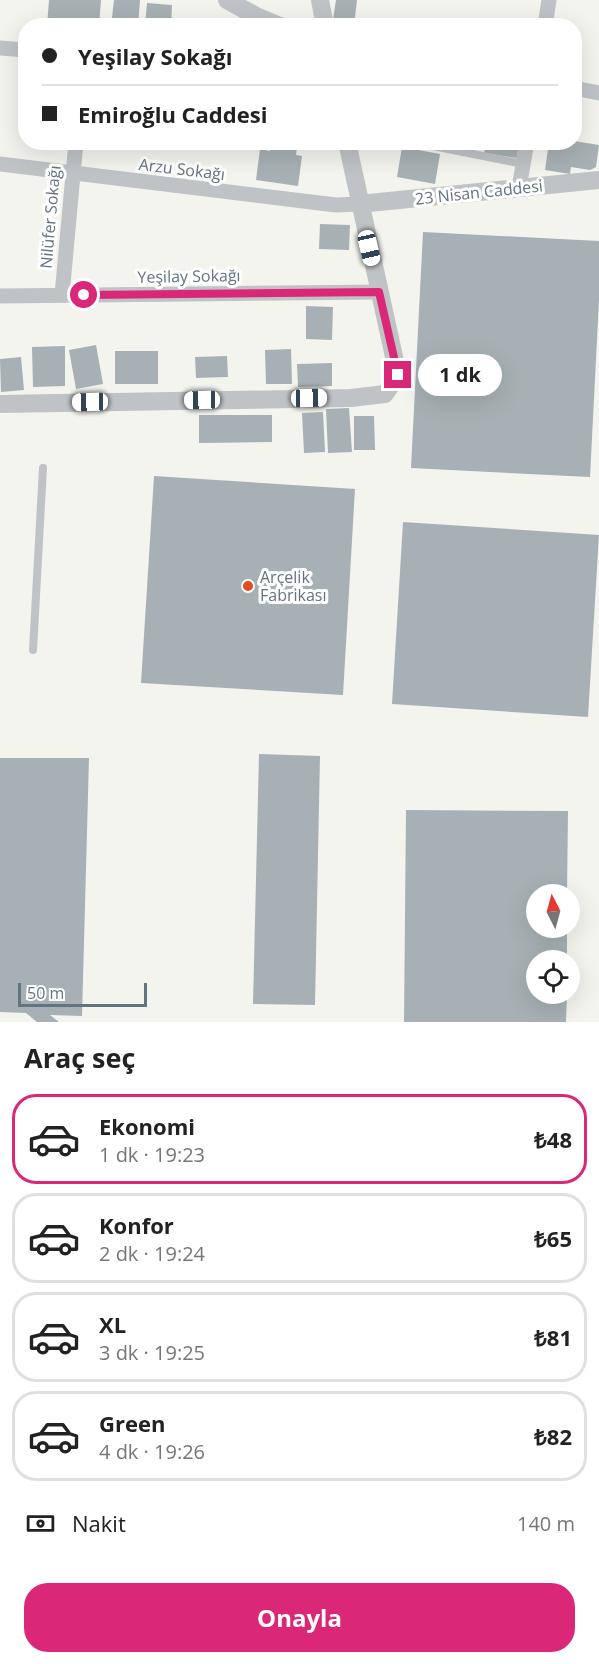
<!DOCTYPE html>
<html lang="tr">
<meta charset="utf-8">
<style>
body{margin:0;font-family:"Open Sans",sans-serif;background:#f2f2f2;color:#222;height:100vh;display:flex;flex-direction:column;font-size:22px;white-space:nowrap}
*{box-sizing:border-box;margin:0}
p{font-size:20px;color:#767676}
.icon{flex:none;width:33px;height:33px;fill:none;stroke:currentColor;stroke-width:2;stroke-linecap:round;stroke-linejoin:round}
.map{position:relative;height:1022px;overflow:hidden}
.details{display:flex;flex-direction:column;background:#fff;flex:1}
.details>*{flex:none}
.hud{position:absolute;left:18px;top:18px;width:564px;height:132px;border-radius:24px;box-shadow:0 6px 24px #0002;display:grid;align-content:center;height:132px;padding:0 24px;background:#fff}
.needle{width:39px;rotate:354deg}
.controls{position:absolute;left:526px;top:884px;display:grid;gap:12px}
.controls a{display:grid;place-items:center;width:54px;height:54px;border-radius:50%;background:#fff;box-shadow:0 6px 24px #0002;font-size:30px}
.scale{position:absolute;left:18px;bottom:15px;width:129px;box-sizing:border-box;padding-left:6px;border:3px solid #637481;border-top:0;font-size:16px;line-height:21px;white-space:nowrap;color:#637481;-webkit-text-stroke:4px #fff;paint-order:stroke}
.end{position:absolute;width:27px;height:27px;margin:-14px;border:8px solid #db2777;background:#fff;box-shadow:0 0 0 3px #fff}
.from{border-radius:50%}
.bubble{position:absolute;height:42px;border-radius:21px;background:#fff;box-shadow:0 6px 24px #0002;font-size:20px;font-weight:700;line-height:42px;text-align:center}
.car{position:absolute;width:18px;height:36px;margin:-18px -9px;border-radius:8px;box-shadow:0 0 4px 2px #0007;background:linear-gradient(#fff 24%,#345 0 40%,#fff 0 76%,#345 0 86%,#fff 0)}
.hud b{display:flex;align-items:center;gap:21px;height:57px;font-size:22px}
.hud b+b{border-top:2px solid #e0e0e0}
.hud i{width:15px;height:15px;background:#222}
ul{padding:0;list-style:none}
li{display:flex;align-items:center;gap:18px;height:90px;margin:0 12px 9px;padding:0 12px;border:3px solid #e0e0e0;border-radius:24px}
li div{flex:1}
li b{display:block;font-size:22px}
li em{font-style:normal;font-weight:700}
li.selected{border-color:#db2777}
li>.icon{width:54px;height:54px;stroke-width:1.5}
h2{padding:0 24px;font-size:27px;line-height:72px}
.pay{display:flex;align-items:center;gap:15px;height:66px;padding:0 24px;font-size:22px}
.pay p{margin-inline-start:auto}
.button{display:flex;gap:12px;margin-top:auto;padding:12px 24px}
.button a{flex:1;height:69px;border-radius:24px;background:#db2777;color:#fff;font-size:24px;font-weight:700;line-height:69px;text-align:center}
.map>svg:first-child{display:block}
</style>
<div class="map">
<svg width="599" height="1022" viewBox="0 0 599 1022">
<rect width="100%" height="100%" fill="#f4f4ef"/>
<path fill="#a7b0b4" d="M 49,0 L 101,0 L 99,26 L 47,26 Z
M 114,0 L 140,0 L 138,26 L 111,26 Z
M 336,0 L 357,0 L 354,26 L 332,26 Z
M 147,3 L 172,5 L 171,26 L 145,26 Z
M 209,21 L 235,22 L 235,26 L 209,26 Z
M 574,141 L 599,145 L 596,167 L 590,170 L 571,167 L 570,174 L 545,170 L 549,142 Z
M 486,142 L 519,142 L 517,158 L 484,153 Z
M 271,143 L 297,147 L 296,155 L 302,156 L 298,186 L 256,180 L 260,149 L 270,151 Z
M 402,147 L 440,154 L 435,184 L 397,177 Z
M 320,224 L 350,225 L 349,250 L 319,249 Z
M 423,232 L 599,241 L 599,300 L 590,477 L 411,468 Z
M 306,306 L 333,307 L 332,340 L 306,339 Z
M 96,345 L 103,384 L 76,389 L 69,350 Z
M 65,346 L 65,386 L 33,387 L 32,347 Z
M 291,349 L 292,384 L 266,384 L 265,350 Z
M 115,351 L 158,351 L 158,384 L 115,384 Z
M 227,356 L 228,377 L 196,378 L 195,357 Z
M 21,357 L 24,390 L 1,392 L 0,359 Z
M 332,363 L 332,386 L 298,387 L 297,364 Z
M 349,408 L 352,452 L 328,453 L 326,409 Z
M 323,412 L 325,452 L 304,453 L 302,413 Z
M 199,415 L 272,415 L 272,442 L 199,443 Z
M 354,416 L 374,416 L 375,450 L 354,450 Z
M 154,476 L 355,489 L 343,695 L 141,683 Z
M 403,522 L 599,535 L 588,717 L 392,704 Z
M 259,754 L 320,756 L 315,1005 L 253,1004 Z
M 0,758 L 89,758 L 82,1016 L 50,1015 L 59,1022 L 37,1022 L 26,1013 L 0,1012 Z
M 406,810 L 568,811 L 567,894 L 537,894 L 537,927 L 567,927 L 567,960 L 537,960 L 537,993 L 567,993 L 566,1022 L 404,1022 Z"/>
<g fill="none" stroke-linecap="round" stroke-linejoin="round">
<path stroke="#bfc3c6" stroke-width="8" d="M 413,142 L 523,164
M 33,650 L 43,468"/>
<path stroke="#bfc3c6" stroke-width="15" d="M 545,26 L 549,0
M 0,48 L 26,50
M 574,88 L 599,93
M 0,164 L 336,205 L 359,204
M 519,188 L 527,142
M 62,295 L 76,142
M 0,296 L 379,292"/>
<path stroke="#bfc3c6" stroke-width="18" d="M 227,0 L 256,16 L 280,26
M 320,0 L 325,26
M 359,204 L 599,180
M 0,404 L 351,398 L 385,394 L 398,375 L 347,142"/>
</g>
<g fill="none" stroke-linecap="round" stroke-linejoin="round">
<path stroke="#db2777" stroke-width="8" d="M 84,295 L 379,292 L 398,375"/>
</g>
<circle fill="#e34b20" stroke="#fff" stroke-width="2" cx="248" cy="586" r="6"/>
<g text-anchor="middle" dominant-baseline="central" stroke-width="6" stroke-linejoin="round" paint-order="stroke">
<g font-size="16" fill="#637481" stroke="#fff">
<text transform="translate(182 169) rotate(7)">Arzu Sokağı</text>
<text transform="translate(479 192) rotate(-6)">23 Nisan Caddesi</text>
<text transform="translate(50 217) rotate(-85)">Nilüfer Sokağı</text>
<text transform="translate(189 276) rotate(-1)">Yeşilay Sokağı</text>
</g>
<g font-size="16" fill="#637481" stroke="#fff" text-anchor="start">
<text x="260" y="577">Arçelik<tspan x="260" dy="18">Fabrikası</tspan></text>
</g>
</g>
</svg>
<div class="controls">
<a><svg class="needle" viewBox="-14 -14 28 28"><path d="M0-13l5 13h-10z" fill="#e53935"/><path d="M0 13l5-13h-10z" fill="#767676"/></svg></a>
<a><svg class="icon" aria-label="locate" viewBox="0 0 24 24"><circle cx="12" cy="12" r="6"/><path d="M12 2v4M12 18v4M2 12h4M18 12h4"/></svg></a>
</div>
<div class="scale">50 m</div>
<i class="end from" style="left:84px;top:295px"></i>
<i class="end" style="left:398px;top:375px"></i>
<div class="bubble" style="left:418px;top:354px;width:84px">1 dk</div>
<i class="car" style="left:369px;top:248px;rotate:167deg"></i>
<i class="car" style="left:309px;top:398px;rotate:89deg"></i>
<i class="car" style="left:202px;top:400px;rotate:269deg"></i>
<i class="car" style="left:90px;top:402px;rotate:269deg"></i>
<div class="hud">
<b><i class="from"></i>Yeşilay Sokağı</b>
<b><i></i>Emiroğlu Caddesi</b>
</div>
</div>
<section class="details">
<h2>Araç seç</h2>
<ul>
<li class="selected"><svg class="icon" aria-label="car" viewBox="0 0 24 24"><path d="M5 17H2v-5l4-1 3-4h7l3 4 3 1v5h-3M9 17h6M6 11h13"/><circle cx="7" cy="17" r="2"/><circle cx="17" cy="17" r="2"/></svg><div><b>Ekonomi</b><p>1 dk · 19:23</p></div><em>₺48</em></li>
<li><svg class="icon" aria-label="car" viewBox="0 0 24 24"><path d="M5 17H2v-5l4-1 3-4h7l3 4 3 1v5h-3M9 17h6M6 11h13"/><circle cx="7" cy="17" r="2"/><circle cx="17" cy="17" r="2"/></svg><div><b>Konfor</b><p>2 dk · 19:24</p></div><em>₺65</em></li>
<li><svg class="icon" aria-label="car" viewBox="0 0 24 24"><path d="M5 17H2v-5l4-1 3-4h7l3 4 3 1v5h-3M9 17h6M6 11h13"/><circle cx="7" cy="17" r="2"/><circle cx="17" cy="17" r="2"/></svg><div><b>XL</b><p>3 dk · 19:25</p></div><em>₺81</em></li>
<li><svg class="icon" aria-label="car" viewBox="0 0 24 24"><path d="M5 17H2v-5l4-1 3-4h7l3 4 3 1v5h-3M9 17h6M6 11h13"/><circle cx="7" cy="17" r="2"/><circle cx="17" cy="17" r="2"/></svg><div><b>Green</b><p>4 dk · 19:26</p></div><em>₺82</em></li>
</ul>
<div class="pay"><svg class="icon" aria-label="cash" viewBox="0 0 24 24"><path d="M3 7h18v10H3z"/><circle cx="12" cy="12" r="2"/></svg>Nakit<p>140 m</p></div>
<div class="button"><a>Onayla</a></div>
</section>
